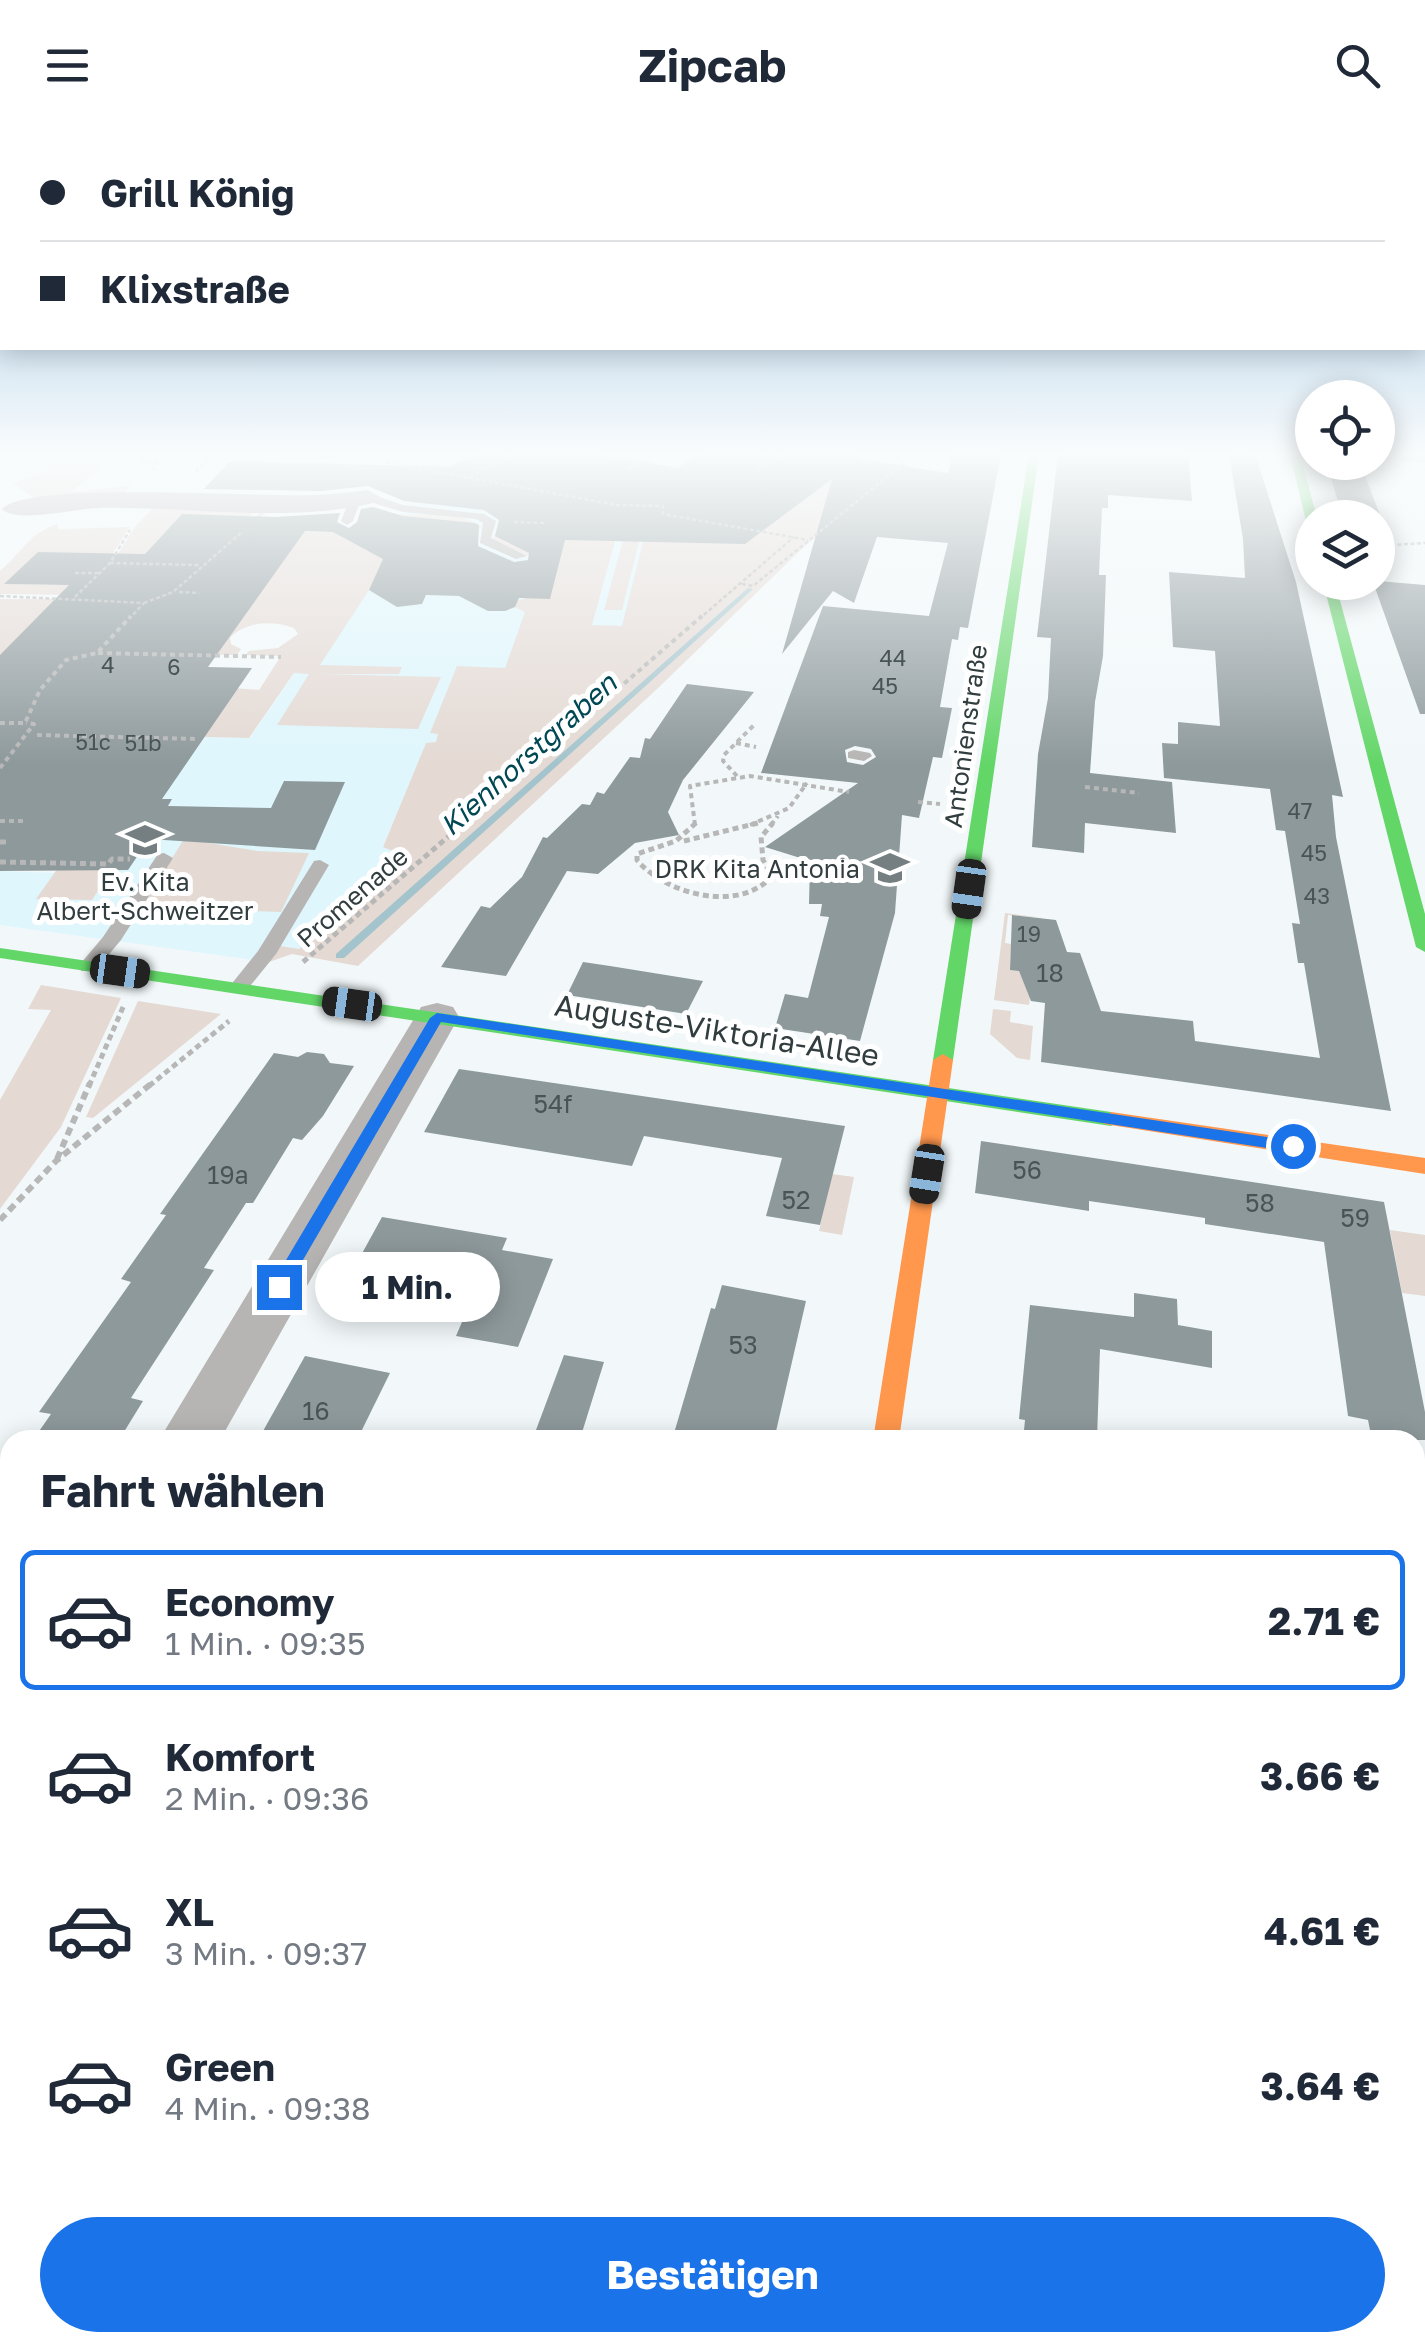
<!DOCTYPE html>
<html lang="de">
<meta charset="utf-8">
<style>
body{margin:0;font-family:"Golos Text",sans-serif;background:#f6f6f7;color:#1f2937;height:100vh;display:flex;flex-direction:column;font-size:38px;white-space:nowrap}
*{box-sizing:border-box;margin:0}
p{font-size:32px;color:#747a83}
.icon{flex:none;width:55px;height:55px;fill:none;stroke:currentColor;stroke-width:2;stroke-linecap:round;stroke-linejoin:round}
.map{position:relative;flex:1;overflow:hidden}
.side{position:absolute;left:0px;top:1300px;width:1425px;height:922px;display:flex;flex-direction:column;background:#fff;border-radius:30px 30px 0 0;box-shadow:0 5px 25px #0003}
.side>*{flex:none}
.guide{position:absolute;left:0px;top:0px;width:1425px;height:220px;box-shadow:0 5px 25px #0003;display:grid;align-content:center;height:220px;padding:0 40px;background:#fff}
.fabs{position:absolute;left:1295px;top:250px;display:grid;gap:20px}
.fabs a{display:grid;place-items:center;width:100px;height:100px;border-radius:50%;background:#fff;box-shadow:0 5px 25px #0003;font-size:50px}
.end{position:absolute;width:45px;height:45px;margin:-22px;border:12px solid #1a73e8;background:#fff;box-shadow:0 0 0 5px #fff}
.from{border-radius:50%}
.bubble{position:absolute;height:70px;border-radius:35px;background:#fff;box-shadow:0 5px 25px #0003;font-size:32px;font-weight:700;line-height:70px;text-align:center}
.car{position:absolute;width:30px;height:60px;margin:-30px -15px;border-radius:12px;box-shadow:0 0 8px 2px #0007;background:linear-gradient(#222 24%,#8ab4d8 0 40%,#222 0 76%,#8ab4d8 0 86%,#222 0)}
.guide b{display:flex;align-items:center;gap:35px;height:95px;font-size:38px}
.guide b+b{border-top:2px solid #e0e1e3}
.guide i{width:25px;height:25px;background:#1f2937}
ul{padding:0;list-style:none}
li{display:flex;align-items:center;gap:30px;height:140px;margin:0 20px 15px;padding:0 20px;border:5px solid transparent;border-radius:15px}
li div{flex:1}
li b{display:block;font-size:38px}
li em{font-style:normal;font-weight:700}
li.on{border-color:#1a73e8}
li>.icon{width:90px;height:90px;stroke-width:1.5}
h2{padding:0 40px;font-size:45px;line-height:120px}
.action{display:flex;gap:20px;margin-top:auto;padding:20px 40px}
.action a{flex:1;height:115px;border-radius:60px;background:#1a73e8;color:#fff;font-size:40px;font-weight:700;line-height:115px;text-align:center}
header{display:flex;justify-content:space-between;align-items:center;height:130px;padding:0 40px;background:#fff;font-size:45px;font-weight:700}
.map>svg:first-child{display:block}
</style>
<header><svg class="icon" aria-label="menu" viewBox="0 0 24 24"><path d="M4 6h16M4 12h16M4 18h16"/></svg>Zipcab<svg class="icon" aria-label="search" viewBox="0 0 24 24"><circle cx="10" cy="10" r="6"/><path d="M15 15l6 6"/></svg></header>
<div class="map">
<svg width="1425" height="2222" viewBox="0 0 1425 2222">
<rect width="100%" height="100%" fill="#f2f8fa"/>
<path fill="#def6fc" d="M 1164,324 L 1259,324 L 1269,328 L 1274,347 L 1165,342 Z
M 417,363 L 658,379 L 631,497 L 535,517 L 436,612 L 426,613 L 383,716 L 406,725 L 299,819 L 269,832 L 0,795 L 0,741 L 54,743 L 64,729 L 161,640 L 181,641 L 205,607 L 250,608 Z"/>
<path fill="#e4d9d3" d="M 3,324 L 112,324 L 115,326 L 71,362 C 93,362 110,356 131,356 L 124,363 L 50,369 L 34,368 L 13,353 L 54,339 Z
M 280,324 L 922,324 L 807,414 L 657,559 L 358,836 L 292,824 L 269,832 L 280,816 L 299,819 L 405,726 L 383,717 L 426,613 L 436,612 L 438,604 L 430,603 L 457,536 L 505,538 L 525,482 L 515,477 L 517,471 L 526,468 L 531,427 L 493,410 L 498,397 L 536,409 L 615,411 L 592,495 L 622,496 L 649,388 L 645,388 L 622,480 L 604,480 L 629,388 L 363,326 Z
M 153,378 L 255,380 L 226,418 L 190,396 L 171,396 L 144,425 L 113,432 L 136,395 Z
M 261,380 L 266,381 L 251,400 L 368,403 L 381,384 L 457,385 L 481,396 L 476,407 L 369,460 L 320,535 L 402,537 L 399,544 L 319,544 L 441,547 L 418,599 L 277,595 L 309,544 L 294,543 L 249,608 L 50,603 L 208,556 L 259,560 L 281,526 L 245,525 L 249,521 L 278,518 L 298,504 L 294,498 C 273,490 246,491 230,508 L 231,514 L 241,519 L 237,525 L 111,522 L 241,406 Z
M 58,394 L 58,399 L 130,397 L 107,432 L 6,454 L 63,455 L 73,445 L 73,465 L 0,464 L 0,441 C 23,421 30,402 58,394 Z
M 0,469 L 65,469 L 0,578 Z
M 184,709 L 257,721 L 309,723 L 281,782 L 142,777 Z
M 58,738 L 112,739 L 92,770 L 36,769 Z
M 1005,783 L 1044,788 L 1008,785 L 1005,813 L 1011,814 L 1010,840 L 1019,841 L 1030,867 L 1029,875 L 994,870 Z
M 41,855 L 121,868 L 61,997 L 0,1079 L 0,970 L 51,880 L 28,879 Z
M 138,871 L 221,884 L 93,988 L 86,987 Z
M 993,879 L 1011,881 L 1010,892 L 1033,896 L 1030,930 L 1017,928 L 990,904 Z
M 832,1044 L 854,1047 L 842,1105 L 819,1101 Z
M 1390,1100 L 1425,1105 L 1425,1166 L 1402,1163 Z"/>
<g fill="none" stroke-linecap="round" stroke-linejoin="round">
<path fill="#a3c4cc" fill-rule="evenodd" d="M 748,458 L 753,459 L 344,828 L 336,828 L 336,824 Z"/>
</g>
<path fill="#8e999c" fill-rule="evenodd" d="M 473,324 L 603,324 L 677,338 L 700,324 L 864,324 L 858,329 L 948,343 L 953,324 L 1001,324 L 968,498 L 960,497 L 958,510 L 952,509 L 940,577 L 952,578 L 942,628 L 933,627 L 919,688 L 902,685 L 895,783 L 860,911 L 775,898 L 785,864 L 808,868 L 829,787 L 820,786 L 822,774 L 809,774 L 810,731 L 765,717 L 858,653 L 761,643 L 823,476 L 929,486 L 948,413 L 877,407 L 854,473 L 833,461 L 782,524 L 832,349 L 745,414 L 565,410 L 550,469 L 519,468 L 515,477 L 505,481 L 488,481 L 459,466 L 426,465 L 422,474 L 397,477 L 369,460 L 383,429 L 333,402 L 305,401 L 208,537 L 252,538 L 162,669 L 172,669 L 168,676 L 271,678 L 284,651 L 345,652 L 315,720 L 149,709 L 128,740 L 0,741 L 0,525 L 69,455 L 4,454 L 38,422 L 145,424 L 182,384 L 275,387 L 340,383 L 337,392 L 349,398 L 357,392 L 361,379 L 373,377 L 403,386 L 475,393 L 479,395 L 478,416 L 514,432 L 528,430 L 529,423 L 495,406 L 499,390 L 484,380 L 404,371 L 368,356 L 321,361 L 204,359 L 228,333 L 235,331 L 449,337 ZM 855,616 L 871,619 L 876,627 L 863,635 L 847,632 L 845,620 Z
M 1058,324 L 1188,324 L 1192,371 L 1108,365 L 1108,378 L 1102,378 L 1099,445 L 1106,445 L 1103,526 L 1095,572 L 1090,643 L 1172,652 L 1176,703 L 1085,693 L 1084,723 L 1032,717 L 1038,624 L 1048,568 L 1051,508 L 1037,507 Z
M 1229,324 L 1255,324 L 1296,452 L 1343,667 L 1332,665 L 1336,707 L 1391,981 L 1041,932 L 1045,873 L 1031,871 L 1019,841 L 1010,840 L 1012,785 L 1056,790 L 1067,822 L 1080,823 L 1101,881 L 1193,891 L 1195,911 L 1320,928 L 1304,833 L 1298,833 L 1292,793 L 1300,794 L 1285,701 L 1276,700 L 1270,659 L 1164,648 L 1162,613 L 1178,614 L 1178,592 L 1220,596 L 1215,521 L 1173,517 L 1169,442 L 1245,448 L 1243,409 Z
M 1326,332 L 1360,332 L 1381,388 L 1343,388 Z
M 1378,451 L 1425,455 L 1425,584 L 1420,584 L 1373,452 Z
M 687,554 L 754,562 L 683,650 L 668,682 L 679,705 L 635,713 L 598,744 L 567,741 L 506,846 L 441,837 L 481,776 L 490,778 L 522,747 L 543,707 L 547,708 L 582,674 L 590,675 L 597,662 L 604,664 L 630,627 L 640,628 L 645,608 L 650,609 Z
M 583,832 L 610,836 L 703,851 L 686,884 L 567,865 Z
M 307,922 L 324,924 L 330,933 L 354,936 L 323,986 L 302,1010 L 293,1008 L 253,1073 L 246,1073 L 204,1138 L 214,1140 L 131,1268 L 143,1271 L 119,1310 L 33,1310 L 51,1284 L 39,1282 L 131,1152 L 121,1149 L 166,1085 L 160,1084 L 274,923 L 298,927 Z
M 459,939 L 845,996 L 820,1095 L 766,1086 L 782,1028 L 644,1006 L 632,1036 L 424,1002 Z
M 981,1011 L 1384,1072 L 1425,1282 L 1425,1310 L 1372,1310 L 1368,1290 L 1348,1286 L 1324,1112 L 1205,1094 L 1205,1088 L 1089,1071 L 1089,1081 L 975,1063 Z
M 382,1087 L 507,1108 L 502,1120 L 553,1129 L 518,1217 L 456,1206 L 471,1171 L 348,1149 Z
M 722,1155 L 806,1171 L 774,1310 L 672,1310 L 711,1178 L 715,1179 Z
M 1134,1163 L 1177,1169 L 1178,1195 L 1212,1201 L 1212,1238 L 1100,1219 L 1097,1310 L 1023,1310 L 1025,1290 L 1019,1289 L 1030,1175 L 1134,1187 Z
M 564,1225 L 604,1232 L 580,1309 L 536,1300 Z
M 305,1226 L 390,1243 L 357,1310 L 258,1310 Z"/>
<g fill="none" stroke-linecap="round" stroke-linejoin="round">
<path stroke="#b6b7b6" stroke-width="2.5" stroke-dasharray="4 2.5" stroke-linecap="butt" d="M 211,324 L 362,328 L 617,375 L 663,376 L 663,384 L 808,410
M 876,324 L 904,330
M 141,332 L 160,332
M 629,339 L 655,324
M 152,340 L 167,324
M 758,340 L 784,324
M 196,342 L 212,325
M 465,349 L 511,324
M 514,392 L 547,393
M 1378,416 L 1425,413
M 110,433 L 199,435
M 75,443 L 99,443
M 742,454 L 753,456 L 915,324
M 179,462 L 199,463
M 0,466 L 144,473 L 129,489
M 75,467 L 110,433 L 130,400
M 144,473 L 173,462 L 241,403
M 699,489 L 794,407"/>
<path stroke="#b6b7b6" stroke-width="4" stroke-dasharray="5 4" stroke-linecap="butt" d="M 98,523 L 281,527
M 0,593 L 25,593 L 40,560 L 66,530 L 97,523 L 131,486
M 37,605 L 197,609
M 736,613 L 756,617
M 0,638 L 34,594 L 26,593
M 737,646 L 723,631 L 724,625 L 754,595
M 1085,657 L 1139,663
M 918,672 L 940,674
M 0,691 L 24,691
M 461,695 L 702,486
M 695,695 L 690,656 L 750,646 L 849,662
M 750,695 L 789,678 L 807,653
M 771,695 L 778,686"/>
<path stroke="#b6b7b6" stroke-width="5" stroke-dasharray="6 4" stroke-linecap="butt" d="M 696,693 L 676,711 L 637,724 L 637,730 C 665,764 739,784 772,746 L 763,730 L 761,707 L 773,693
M 684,711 L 758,693
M 0,712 L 7,712
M 0,732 L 108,734 L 112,729 L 130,729
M 303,832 L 464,693
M 89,956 L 124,875
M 149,956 L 229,891"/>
<path stroke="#b6b7b6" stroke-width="6" stroke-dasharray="8 5" stroke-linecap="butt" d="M 57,1029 L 90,953
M 0,1090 L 56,1031 L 152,953"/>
<path fill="#b7b5b3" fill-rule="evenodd" d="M 368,363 L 403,375 L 484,384 L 496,391 L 491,408 L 527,426 L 516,429 L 480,413 L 483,393 L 476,389 L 403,382 L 364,370 Z
M 351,366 L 361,369 L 353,391 L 347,395 L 341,391 Z
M 854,620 L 870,623 L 872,626 L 864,631 L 848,628 L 848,622 Z
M 164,723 L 173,728 L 121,810 L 95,841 L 81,841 L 81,833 L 103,807 L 158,724 Z
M 320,730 L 329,735 L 276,824 L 246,861 L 232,861 L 229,857 L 258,821 L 314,731 Z"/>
<path fill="#b7b5b3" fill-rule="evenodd" d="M 1390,324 L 1425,324 L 1425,333 L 1401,331 Z
M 368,360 L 380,367 L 377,372 C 291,394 188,376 99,378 C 77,378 16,394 2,379 C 27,350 265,368 314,365 C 332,365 350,362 368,360 Z
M 437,873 L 453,877 L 459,887 L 220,1310 L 159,1310 L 415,887 L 421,877 Z
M 10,1579 L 10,1664 L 0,1668 L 0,1584 Z"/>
<path fill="#63d668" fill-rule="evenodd" d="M 1029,324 L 1039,324 L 953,930 L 943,936 L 933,930 Z
M 1290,324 L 1300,324 L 1317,388 L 1312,388 L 1312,394 L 1306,391 Z
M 1323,452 L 1335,452 L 1425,784 L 1425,822 L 1416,817 Z
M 0,818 L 1111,982 L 1121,989 L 1111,996 L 0,828 Z
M 730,2212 L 770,2212 L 768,2222 L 728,2222 Z"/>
<path fill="#ff974d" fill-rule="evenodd" d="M 943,924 L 953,930 L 899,1310 L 873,1310 L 933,930 Z
M 1111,982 L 1425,1028 L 1425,1044 L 1104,994 L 1101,989 Z"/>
</g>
<linearGradient id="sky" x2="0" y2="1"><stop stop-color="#8cbadd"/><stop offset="0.51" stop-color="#f9fcfd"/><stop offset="1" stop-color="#f9fcfd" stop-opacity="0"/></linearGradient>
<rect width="1425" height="635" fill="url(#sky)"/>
<path fill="#1a73e8" d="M 437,883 L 1293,1011 L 1300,1016 L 1293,1022 L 441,892 L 285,1161 L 273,1161 L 273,1152 L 430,888 Z"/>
<defs>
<g id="school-bare" transform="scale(3)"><path d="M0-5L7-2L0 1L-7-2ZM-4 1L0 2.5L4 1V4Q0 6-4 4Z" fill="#757e80" stroke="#fff" stroke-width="2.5" paint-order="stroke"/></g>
</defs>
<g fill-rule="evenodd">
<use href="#school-bare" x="145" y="710"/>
<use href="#school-bare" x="890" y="738"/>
</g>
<g text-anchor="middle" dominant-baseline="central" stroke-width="10" stroke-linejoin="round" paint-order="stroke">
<g font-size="22" fill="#485456">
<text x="893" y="527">44</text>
<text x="108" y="534">4</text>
<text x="174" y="536">6</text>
<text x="885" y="555">45</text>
<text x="93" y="611">51c</text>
<text x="143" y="612">51b</text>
<text x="1300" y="680">47</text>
<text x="1314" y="722">45</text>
<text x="1317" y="765">43</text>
<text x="1029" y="803">19</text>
</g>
<g font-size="25" fill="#313d3f" stroke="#fff">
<text transform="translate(965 606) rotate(-82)">Antonienstraße</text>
<text transform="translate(352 767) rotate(-41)">Promenade</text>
</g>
<g font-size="25" fill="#313d3f" stroke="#fff" text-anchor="end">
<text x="860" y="738">DRK Kita Antonia</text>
<text x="145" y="751" text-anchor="middle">Ev. Kita<tspan x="145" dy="29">Albert-Schweitzer</tspan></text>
</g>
<g font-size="25" fill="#485456">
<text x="1050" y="842">18</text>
<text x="553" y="973">54f</text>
<text x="1027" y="1039">56</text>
<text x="228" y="1044">19a</text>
<text x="796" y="1069">52</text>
<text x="1260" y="1072">58</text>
<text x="1355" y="1087">59</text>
<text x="743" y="1214">53</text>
<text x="316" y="1280">16</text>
</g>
<g font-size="28" font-style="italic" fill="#014855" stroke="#fff">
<text transform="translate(528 624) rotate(-42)">Kienhorstgraben</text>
</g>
<g font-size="30" fill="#313d3f" stroke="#fff">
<text transform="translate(717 900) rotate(9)">Auguste-Viktoria-Allee</text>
</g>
</g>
</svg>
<div class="fabs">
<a><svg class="icon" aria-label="locate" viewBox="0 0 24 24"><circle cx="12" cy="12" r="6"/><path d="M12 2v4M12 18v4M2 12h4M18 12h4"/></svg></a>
<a><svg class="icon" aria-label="layers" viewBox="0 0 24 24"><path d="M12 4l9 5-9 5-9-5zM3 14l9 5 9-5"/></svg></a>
</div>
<i class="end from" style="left:1293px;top:1016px"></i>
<i class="end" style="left:279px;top:1157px"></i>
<div class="bubble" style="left:315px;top:1122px;width:185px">1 Min.</div>
<i class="car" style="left:969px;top:759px;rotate:188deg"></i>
<i class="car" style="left:120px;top:841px;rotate:98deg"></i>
<i class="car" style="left:352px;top:874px;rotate:278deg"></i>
<i class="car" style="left:927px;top:1044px;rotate:189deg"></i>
<div class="guide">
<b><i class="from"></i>Grill König</b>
<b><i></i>Klixstraße</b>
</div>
<section class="side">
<h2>Fahrt wählen</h2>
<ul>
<li class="on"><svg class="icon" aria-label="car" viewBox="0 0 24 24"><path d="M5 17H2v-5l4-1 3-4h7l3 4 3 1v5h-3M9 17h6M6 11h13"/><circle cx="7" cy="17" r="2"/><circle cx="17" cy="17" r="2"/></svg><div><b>Economy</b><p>1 Min. · 09:35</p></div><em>2.71 €</em></li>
<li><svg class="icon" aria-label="car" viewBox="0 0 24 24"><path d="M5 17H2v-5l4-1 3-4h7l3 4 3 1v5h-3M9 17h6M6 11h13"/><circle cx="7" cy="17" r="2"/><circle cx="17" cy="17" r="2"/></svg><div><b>Komfort</b><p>2 Min. · 09:36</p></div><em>3.66 €</em></li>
<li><svg class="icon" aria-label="car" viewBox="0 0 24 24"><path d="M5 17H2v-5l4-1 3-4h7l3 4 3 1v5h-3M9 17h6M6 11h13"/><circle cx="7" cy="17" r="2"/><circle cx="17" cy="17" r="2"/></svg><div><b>XL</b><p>3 Min. · 09:37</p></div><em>4.61 €</em></li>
<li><svg class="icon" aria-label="car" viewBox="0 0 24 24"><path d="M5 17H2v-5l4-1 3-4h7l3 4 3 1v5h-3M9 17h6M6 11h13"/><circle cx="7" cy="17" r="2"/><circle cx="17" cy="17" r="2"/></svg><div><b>Green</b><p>4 Min. · 09:38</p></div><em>3.64 €</em></li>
</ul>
<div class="action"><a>Bestätigen</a></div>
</section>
</div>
